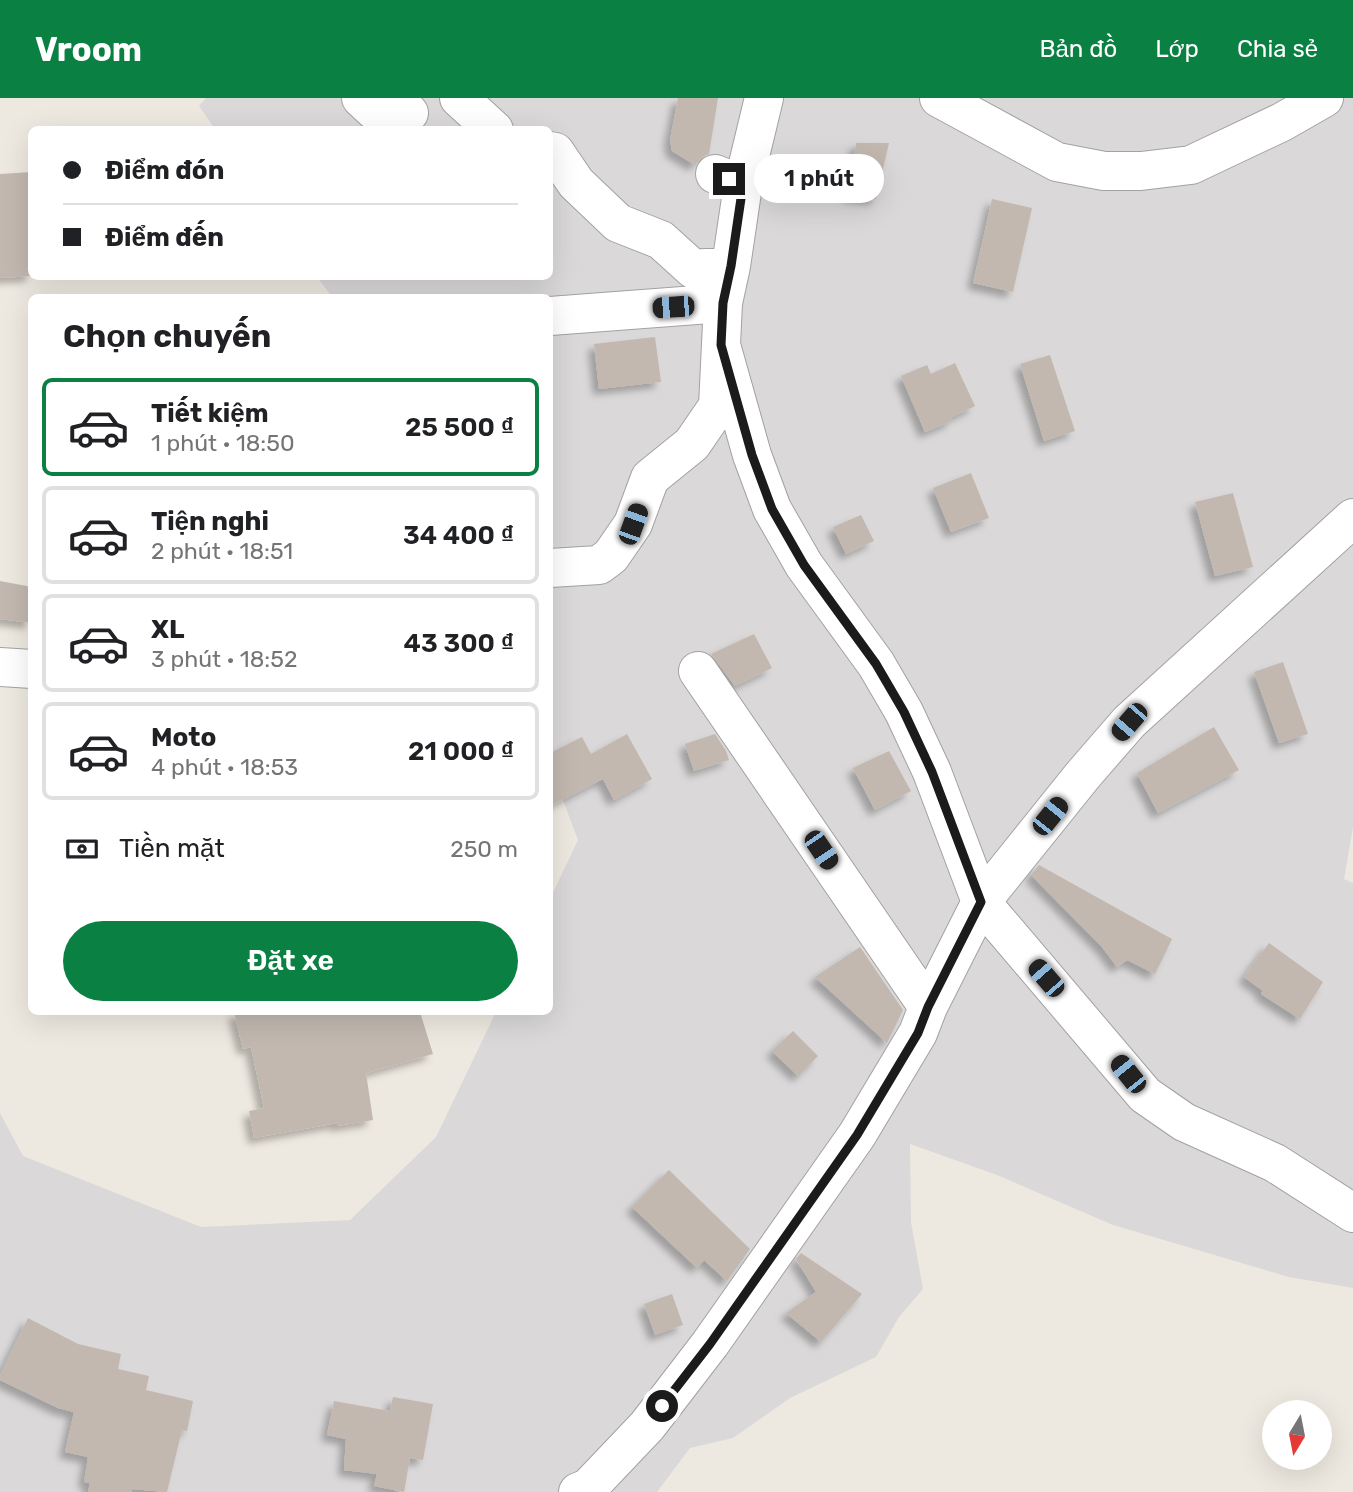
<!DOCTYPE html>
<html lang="vi">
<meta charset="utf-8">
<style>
body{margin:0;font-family:Rubik,sans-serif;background:#f2f2f2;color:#202124;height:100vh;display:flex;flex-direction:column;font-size:26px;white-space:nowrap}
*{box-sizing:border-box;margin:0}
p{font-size:23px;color:#757577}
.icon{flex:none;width:38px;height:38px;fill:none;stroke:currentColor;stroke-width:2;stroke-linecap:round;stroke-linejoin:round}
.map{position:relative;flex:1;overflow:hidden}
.panel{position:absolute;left:28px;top:196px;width:525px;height:721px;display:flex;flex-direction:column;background:#fff;border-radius:10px;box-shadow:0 7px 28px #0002}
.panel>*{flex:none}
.banner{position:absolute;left:28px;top:28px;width:525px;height:154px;border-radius:10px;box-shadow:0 7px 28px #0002;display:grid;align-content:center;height:154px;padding:0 35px;background:#fff}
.needle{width:46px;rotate:190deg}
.controls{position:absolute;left:1262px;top:1302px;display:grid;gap:14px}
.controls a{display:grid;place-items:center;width:70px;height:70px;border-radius:50%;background:#fff;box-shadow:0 7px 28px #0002;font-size:35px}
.end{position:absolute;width:32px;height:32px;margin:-16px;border:9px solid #1b1b1b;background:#fff;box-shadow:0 0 0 4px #fff}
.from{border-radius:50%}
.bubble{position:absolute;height:49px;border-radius:24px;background:#fff;box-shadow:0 7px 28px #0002;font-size:23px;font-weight:600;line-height:49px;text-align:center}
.car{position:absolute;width:21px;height:42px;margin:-21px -10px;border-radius:9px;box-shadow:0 0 5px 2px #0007;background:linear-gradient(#222 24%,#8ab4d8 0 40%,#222 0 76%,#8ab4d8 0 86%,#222 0)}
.banner b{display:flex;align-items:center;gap:24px;height:66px;font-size:26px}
.banner b+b{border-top:2px solid #e0e0e0}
.banner i{width:18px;height:18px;background:#202124}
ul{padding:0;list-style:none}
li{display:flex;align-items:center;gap:21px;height:98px;margin:0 14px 10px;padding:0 21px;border:4px solid #e0e0e0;border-radius:10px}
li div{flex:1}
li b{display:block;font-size:26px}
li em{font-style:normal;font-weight:600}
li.current{border-color:#0b8043}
li>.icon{width:63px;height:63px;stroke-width:1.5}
h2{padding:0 35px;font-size:32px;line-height:84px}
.pay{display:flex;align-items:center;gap:18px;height:77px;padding:0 35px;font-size:26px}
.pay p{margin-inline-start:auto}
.cta{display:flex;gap:14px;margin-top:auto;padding:14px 35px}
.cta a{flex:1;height:80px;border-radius:42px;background:#0b8043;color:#fff;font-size:28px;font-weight:600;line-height:80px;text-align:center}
header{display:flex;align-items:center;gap:42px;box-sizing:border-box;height:98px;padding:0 35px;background:#0b8043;color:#fff}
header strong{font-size:33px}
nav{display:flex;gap:38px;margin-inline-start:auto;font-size:24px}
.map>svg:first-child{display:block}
</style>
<header>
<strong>Vroom</strong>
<nav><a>Bản đồ</a><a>Lớp</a><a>Chia sẻ</a></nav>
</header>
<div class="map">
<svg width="1353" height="1394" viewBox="0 0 1353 1394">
<defs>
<filter id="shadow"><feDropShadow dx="-6" dy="6" stdDeviation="3.5" flood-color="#0004"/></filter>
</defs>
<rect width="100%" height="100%" fill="#eee9e0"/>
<path fill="#dad8d8" d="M 206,0 L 1353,0 L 1353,729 L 1344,781 L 1353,785 L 1353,1190 L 1289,1179 L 1113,1127 L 997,1077 L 910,1046 L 911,1124 L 923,1191 L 899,1219 L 876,1259 L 790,1300 L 733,1340 L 690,1350 L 657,1394 L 0,1394 L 0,1015 L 23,1058 L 201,1129 L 350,1122 L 436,1039 L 496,914 L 550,914 L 550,801 L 578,742 L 550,668 L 550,200 L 332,199 L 317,179 L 550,178 L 550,32 L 215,31 L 199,8 Z"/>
<path fill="#c2b8b0" filter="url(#shadow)" d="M 678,0 L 718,0 L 709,56 L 701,59 L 695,67 L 672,53 L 670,42 Z
M 856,45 L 889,45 L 876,101 L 849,98 Z
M 32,74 L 32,178 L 0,180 L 0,76 Z
M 992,101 L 1032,110 L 1013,194 L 973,185 Z
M 655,239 L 661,284 L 599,291 L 594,246 Z
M 1050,257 L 1075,333 L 1044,343 L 1020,266 Z
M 955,265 L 975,308 L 950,320 L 952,323 L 925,334 L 901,278 L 927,267 L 931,276 Z
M 971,375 L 989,420 L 951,434 L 933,390 Z
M 1233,395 L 1253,469 L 1215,478 L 1195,404 Z
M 861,417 L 874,443 L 846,456 L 833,429 Z
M 0,483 L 32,489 L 32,525 L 0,521 Z
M 754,536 L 772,570 L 735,588 L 711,556 Z
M 1283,564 L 1308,636 L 1279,645 L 1254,574 Z
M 1214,629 L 1239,672 L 1158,715 L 1137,675 Z
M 627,636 L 652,681 L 614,702 L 603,681 L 550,708 L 550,655 L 582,639 L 591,656 Z
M 715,636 L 726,653 L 729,662 L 694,673 L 685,646 Z
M 889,653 L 911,693 L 875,712 L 853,670 Z
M 1039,767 L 1172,841 L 1155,876 L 1127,862 L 1117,869 L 1102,849 L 1031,777 Z
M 1269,845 L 1323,884 L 1300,921 L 1261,896 L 1263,893 L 1244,879 Z
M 860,849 L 903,912 L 887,945 L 815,879 Z
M 234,914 L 420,914 L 433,956 L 366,975 L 373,1022 L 337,1028 L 337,1025 L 254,1040 L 249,1013 L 264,1010 L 251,949 L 243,951 Z
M 793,933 L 818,958 L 798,978 L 772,953 Z
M 669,1072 L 750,1151 L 727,1183 L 704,1162 L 697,1170 L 632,1109 Z
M 801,1155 L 862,1196 L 821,1244 L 786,1215 L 816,1194 L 796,1161 Z
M 672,1196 L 683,1227 L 655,1237 L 644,1206 Z
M 28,1220 L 78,1246 L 121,1256 L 118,1271 L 149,1278 L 146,1292 L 193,1303 L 187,1333 L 182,1332 L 167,1394 L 132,1391 L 132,1394 L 88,1394 L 90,1385 L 84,1384 L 88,1359 L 65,1354 L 74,1314 L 58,1310 L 0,1282 L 0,1277 Z
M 393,1299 L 433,1306 L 423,1362 L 410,1360 L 404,1394 L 374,1388 L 377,1376 L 344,1372 L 346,1341 L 327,1337 L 334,1303 L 390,1313 Z"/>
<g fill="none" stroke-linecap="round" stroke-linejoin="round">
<g stroke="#a2a2a2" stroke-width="40">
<path id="street" d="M 361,0 L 375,13 L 409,15
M 459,0 L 494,32
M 939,0 L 1057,64 L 1104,73 L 1141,73 L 1191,67 L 1282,24 L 1324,0
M 550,53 L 555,54 L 576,85 L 618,125 L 661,142 L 693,171 L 731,168 L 723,205
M 715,76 L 743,87 L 731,168
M 743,87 L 764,0
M 550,218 L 723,205 L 718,308 L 692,346 L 650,380 L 633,426 L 611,458 L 599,467 L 550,470
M 721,247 L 752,357 L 772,411 L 804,467 L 876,566 L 904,614 L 932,674 L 981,804 L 1145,997 L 1184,1024 L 1275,1065 L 1353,1115
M 0,569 L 32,571
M 698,573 L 928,909
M 578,1394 L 588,1390 L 647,1328 L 710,1246 L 857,1037 L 918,935 L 928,909 L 981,804 L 1083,677 L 1129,624 L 1353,420"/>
</g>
<use href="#street" stroke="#fff" stroke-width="38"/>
</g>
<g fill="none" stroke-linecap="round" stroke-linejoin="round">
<path stroke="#1b1b1b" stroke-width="9" d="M 662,1308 L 710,1246 L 857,1037 L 918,935 L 928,909 L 981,804 L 932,674 L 904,614 L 876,566 L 804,467 L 772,411 L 752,357 L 721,247 L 723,205 L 731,168 L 743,87 L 729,81"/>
</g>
</svg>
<div class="controls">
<a><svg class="needle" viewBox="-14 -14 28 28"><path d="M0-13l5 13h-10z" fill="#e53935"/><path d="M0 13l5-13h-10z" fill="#757577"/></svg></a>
</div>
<i class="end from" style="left:662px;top:1308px"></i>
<i class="end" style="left:729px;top:81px"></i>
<div class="bubble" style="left:754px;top:56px;width:130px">1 phút</div>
<i class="car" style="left:673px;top:209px;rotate:266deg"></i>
<i class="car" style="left:633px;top:426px;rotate:20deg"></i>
<i class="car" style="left:1129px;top:624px;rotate:221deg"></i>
<i class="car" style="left:1050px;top:718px;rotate:39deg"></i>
<i class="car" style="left:821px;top:752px;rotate:146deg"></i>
<i class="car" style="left:1046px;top:880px;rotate:319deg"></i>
<i class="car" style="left:1128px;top:976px;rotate:321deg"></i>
<div class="banner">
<b><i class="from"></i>Điểm đón</b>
<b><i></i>Điểm đến</b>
</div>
<section class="panel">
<h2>Chọn chuyến</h2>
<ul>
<li class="current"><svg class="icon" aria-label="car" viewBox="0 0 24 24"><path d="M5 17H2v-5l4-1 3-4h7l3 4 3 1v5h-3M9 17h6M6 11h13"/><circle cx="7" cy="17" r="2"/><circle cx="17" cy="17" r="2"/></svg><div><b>Tiết kiệm</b><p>1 phút · 18:50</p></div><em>25 500 ₫</em></li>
<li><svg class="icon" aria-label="car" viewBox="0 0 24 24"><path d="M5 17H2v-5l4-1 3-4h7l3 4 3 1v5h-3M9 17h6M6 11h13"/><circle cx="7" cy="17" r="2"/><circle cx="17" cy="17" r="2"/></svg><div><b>Tiện nghi</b><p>2 phút · 18:51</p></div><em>34 400 ₫</em></li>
<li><svg class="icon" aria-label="car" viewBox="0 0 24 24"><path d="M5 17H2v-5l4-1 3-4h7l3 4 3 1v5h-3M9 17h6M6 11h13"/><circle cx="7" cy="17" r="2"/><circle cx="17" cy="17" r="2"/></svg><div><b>XL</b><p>3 phút · 18:52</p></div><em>43 300 ₫</em></li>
<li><svg class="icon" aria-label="car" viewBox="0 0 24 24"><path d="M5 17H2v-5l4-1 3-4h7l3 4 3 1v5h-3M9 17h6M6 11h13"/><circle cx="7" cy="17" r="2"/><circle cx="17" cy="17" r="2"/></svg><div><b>Moto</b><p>4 phút · 18:53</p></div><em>21 000 ₫</em></li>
</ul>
<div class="pay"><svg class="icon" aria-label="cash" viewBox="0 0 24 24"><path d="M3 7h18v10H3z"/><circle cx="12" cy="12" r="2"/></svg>Tiền mặt<p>250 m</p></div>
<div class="cta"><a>Đặt xe</a></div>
</section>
</div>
